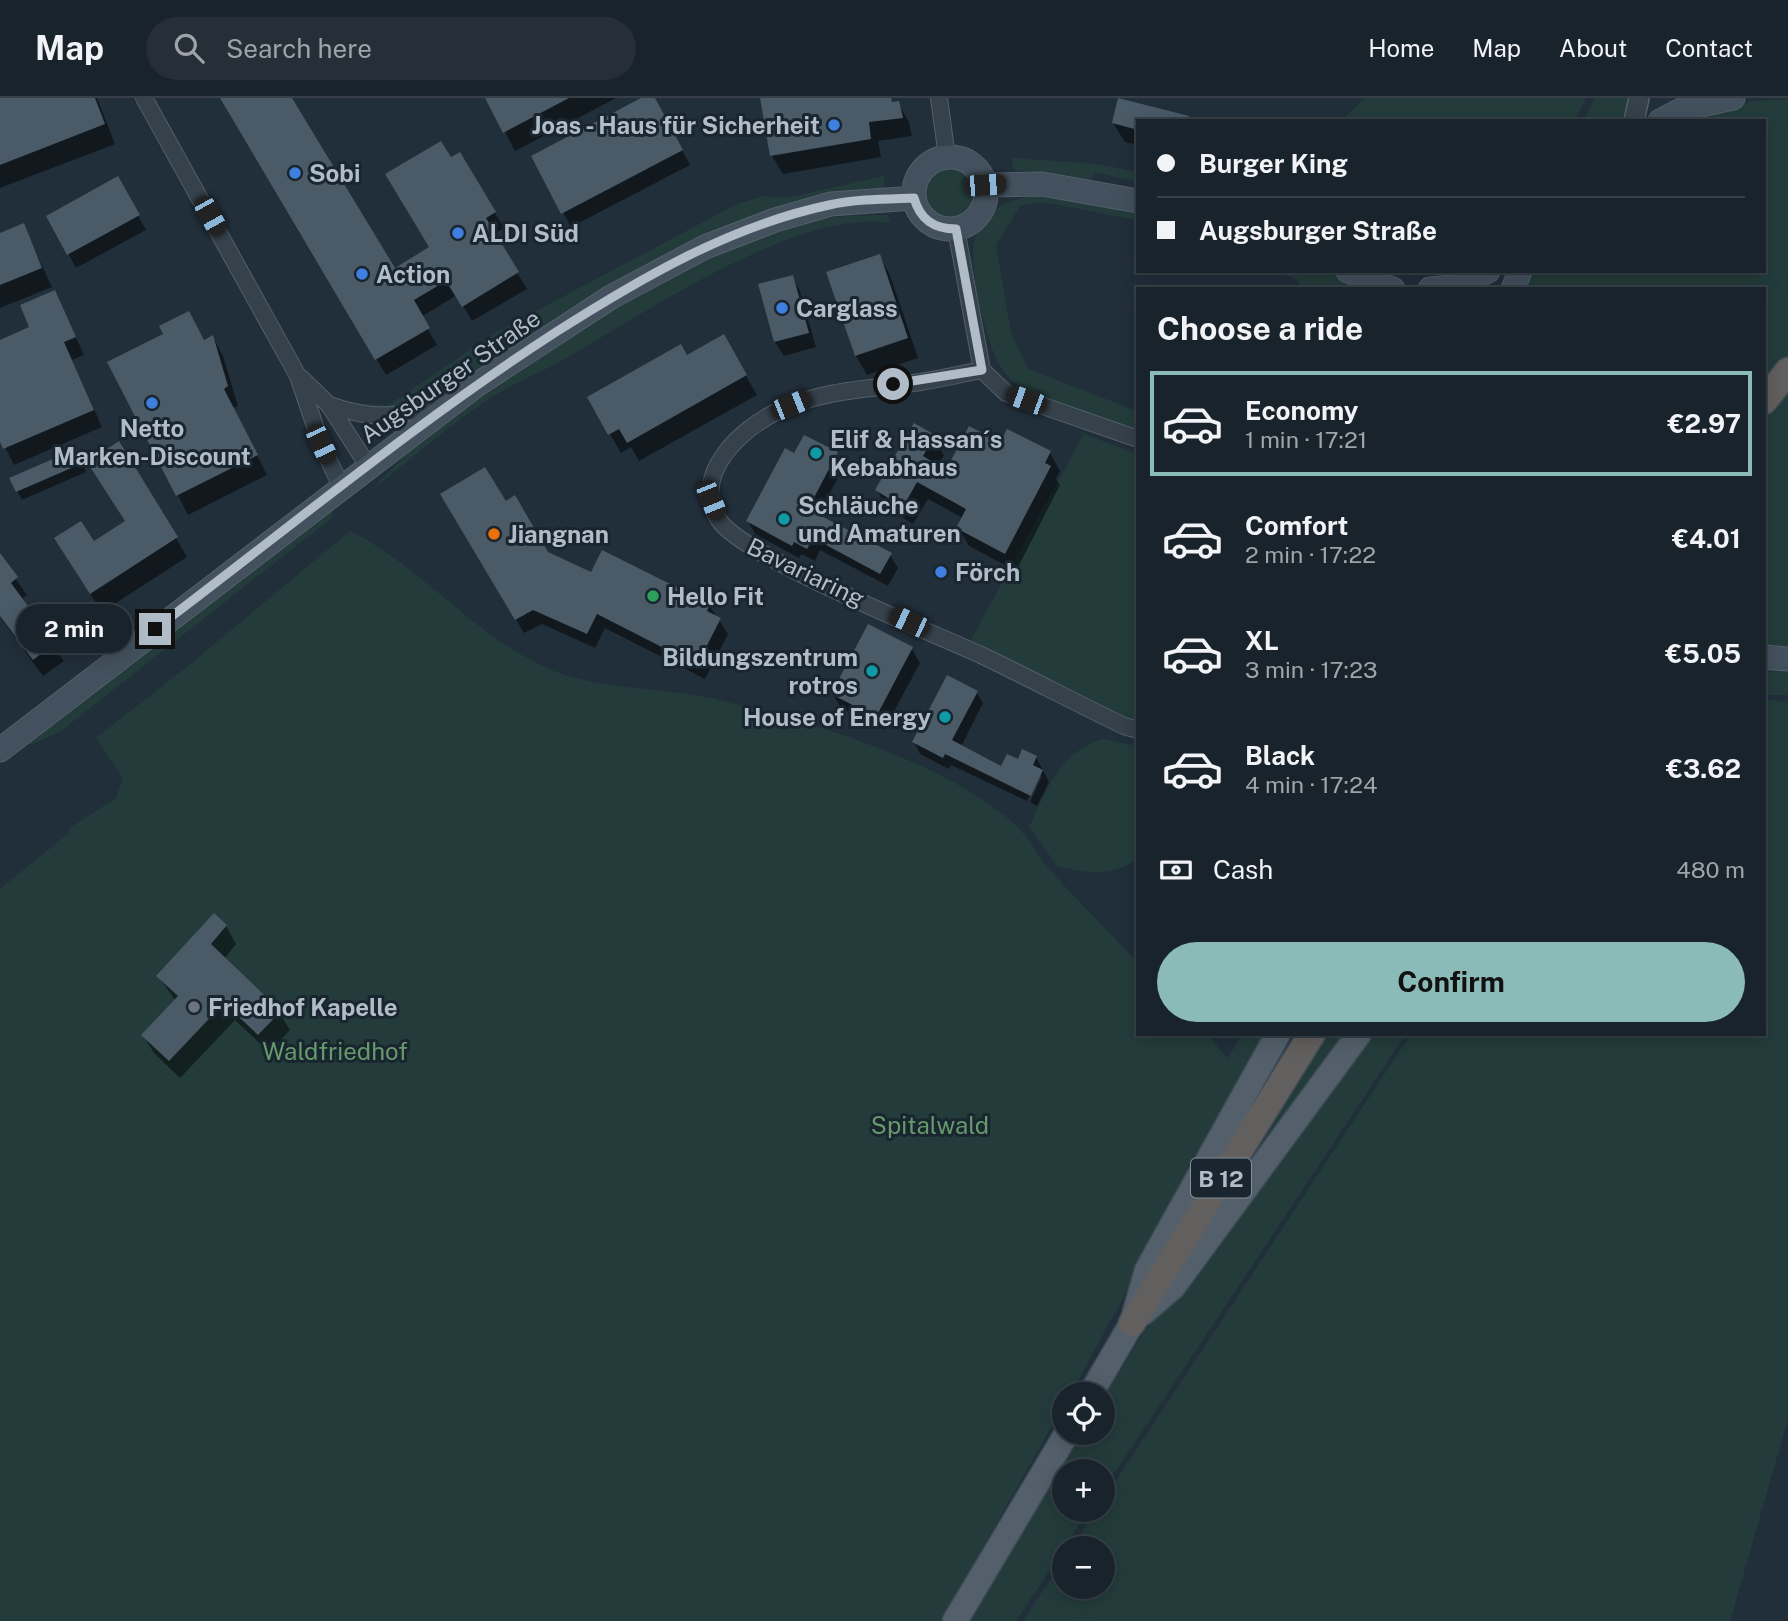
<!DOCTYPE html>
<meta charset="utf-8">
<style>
body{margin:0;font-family:"Public Sans",sans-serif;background:#262f38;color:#f1f3f6;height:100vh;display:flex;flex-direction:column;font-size:26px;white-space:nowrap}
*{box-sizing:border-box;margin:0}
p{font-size:23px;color:#9fa4a9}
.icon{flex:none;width:38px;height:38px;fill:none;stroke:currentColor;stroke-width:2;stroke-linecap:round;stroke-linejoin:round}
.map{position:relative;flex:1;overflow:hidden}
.side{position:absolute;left:1136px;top:189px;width:630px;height:749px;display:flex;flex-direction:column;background:#19232c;border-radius:0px;box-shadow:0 4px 18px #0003,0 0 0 2px #374048}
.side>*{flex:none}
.banner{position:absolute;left:1136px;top:21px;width:630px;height:154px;border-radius:0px;box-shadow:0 4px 18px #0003,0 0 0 2px #374048;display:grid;align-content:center;height:154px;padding:0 21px;background:#19232c}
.buttons{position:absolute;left:1052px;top:1284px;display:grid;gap:14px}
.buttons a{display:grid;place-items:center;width:63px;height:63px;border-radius:50%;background:#19232c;box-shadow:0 4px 18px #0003,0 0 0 2px #374048;font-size:35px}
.end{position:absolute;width:32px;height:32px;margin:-16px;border:9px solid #b0bcc7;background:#111;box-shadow:0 0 0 4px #111}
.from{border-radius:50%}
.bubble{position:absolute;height:49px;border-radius:24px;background:#19232c;box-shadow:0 4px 18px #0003,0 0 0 2px #374048;font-size:23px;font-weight:700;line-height:49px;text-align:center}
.car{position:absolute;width:21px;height:42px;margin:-21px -10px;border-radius:9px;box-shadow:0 0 5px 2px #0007;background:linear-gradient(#222 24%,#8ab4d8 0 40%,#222 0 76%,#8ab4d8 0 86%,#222 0)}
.banner b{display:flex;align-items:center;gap:24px;height:66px;font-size:26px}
.banner b+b{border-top:2px solid #374048}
.banner i{width:18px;height:18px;background:#f1f3f6}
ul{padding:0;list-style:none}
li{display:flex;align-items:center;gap:21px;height:105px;margin:0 14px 10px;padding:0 7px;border:4px solid transparent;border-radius:0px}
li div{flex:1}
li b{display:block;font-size:26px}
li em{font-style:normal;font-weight:700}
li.current{border-color:#8bbbb9}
li>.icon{width:63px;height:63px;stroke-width:1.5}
h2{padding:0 21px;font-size:32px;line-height:84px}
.pay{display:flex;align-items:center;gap:18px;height:77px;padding:0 21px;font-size:26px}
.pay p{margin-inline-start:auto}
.action{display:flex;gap:14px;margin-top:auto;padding:14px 21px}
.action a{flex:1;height:80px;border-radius:42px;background:#8bbbb9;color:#111;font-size:28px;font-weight:700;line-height:80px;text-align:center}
header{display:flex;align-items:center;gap:42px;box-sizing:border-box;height:98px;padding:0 35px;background:#19232c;border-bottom:2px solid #374048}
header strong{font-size:33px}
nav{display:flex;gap:38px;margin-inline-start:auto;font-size:24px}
.search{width:490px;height:63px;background:#262f38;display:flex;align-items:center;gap:18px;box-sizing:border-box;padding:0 24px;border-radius:38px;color:#9fa4a9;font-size:26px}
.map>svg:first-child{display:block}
</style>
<header>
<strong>Map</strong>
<div class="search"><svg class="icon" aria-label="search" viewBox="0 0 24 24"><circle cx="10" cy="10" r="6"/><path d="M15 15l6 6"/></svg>Search here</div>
<nav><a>Home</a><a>Map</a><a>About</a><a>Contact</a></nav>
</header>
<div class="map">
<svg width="1788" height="1523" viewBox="0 0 1788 1523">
<rect width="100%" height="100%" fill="#212f3b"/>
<path fill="#233c3b" d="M 1365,0 L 1586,0 L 1575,23 L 1341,23 Z
M 1595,0 L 1630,0 L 1624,23 L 1584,23 Z
M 1788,1 L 1788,259 L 1764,289 L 1764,191 L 1521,191 L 1528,173 L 1764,173 L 1764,23 L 1678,23 L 1755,3 Z
M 1011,60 L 1097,66 L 1137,74 L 1137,84 L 1094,74 L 1092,82 L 1014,72 Z
M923 96a26 26 0 1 1 52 0a26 26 0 1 1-52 0Z
M 884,78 L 884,89 L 829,97 L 470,282 L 389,311 L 364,312 L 350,305 L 389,307 L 495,235 L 737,106 L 764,98 L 787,100 Z
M 1044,96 L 1137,111 L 1137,122 L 1043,104 L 1020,108 L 996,147 L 1011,235 L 1028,271 L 1137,313 L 1137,332 L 1023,292 C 1012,284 1005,276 998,264 C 985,239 963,154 979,129 C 994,105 1018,100 1044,96 Z
M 888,117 L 891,125 C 797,110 644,216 563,262 C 539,275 514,285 492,299 C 451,325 413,360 374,390 C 428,328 498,285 567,241 C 632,199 703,151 778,129 C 815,119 850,117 888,117 Z
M 1277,173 L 1323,173 L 1374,191 L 1300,191 L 1298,182 Z
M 1788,283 L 1788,552 L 1764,551 L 1764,315 Z
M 1084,336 L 1137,356 L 1137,625 L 969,545 Z
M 331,411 L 333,419 L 61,633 L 33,646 L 24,645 Z
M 350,433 C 426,471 478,544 559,575 C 609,593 664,589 715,601 C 810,624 935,659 1011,723 C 1031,740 1035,756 1050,772 C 1077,803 1109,833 1137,864 L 1138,936 L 1206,936 L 1228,960 L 1242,936 L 1267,936 L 1082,1275 L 1070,1297 L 1064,1297 L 1064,1307 L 941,1523 L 0,1523 L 0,791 L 70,734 L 68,731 L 116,700 L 123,680 L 96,640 L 188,568 Z
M 1764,567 L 1788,568 L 1788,597 L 1764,597 Z
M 1764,602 L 1788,603 L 1788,1321 L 1730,1523 L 1023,1523 L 1064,1461 L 1064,1489 L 1102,1489 L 1102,1451 L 1071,1451 L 1096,1412 L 1102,1412 L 1103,1402 L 1411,936 L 1764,936 Z
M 1103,641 L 1131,647 L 1137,643 L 1137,761 C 1112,780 1086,775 1057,768 L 1029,729 C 1048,690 1058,655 1103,641 Z
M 1326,936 L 1355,936 L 1206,1133 L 1240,1067 Z
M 1364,936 L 1406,936 L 1103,1392 L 1102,1374 L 1064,1374 L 1064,1412 L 1089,1412 L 1016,1523 L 967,1523 L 1082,1335 L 1102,1335 L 1103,1301 L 1145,1232 L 1179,1193 Z"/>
<path fill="#0007" d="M 0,0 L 97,0 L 115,46 L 0,90 Z
M 222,0 L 291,0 L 394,172 L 431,150 L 450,62 L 460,56 L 504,130 L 494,136 L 527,191 L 472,223 L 457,197 L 421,219 L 437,247 L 386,277 Z
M 487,0 L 616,0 L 515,53 Z
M 645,0 L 654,0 L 690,67 L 571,129 L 533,59 Z
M 762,0 L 888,0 L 893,6 L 898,5 L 909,24 L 912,38 L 878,43 L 881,59 L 783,76 L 772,58 Z
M 1120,2 L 1197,23 L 1138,23 L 1138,47 L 1125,44 L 1113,25 Z
M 118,81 L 146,132 L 76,170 L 48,119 Z
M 23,127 L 52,189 L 0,210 L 0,137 Z
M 879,158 L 890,177 L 918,260 L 867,277 L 856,258 L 828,175 Z
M 792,179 L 800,193 L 816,249 L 784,258 L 775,244 L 760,187 Z
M 55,194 L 84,257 L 72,262 L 102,329 L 14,367 L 0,339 L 0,244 L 32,230 Z
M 723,238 L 757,297 L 639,363 L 631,349 L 621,355 L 589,300 L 686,259 Z
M 213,239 L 223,258 L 238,308 L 233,310 L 267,377 L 188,417 L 110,265 Z
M 933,339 L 944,357 L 937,368 L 946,374 L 1001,347 L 1050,355 L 1060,373 L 1056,381 L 1060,387 L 1016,473 L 969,448 L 958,430 L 963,420 L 928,401 L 913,426 L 887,410 L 877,392 Z
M 836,356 L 844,369 L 817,418 L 890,457 L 898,470 L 888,488 L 820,452 L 815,463 L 801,456 L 799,460 L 755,436 L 748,423 L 795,358 Z
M 81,362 L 86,374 L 22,402 L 17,393 Z
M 442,397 L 505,405 L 547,455 L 592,477 L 709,507 L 728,536 L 705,581 L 605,530 L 595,550 L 542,526 L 524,535 Z
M 176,440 L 187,459 L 102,514 L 67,460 L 93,445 Z
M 0,458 L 27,497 L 21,501 L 64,563 L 43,578 L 0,519 Z
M 912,551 L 920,565 L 884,632 L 841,610 L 833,596 Z
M 976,594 L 983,605 L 961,649 L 1002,671 L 1036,659 L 1049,684 L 1037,708 L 1030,704 L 1042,678 L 1039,676 L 1027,703 L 951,667 L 949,671 L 920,656 L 914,644 Z
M 226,828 L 236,846 L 224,861 L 279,914 L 290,932 L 269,954 L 235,922 L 180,980 L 154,955 L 143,937 L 176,903 L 158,878 Z"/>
<path fill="#4a5a67" d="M 0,0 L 95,0 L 105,26 L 0,67 Z
M 220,0 L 292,0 L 395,170 L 429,149 L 385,76 L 441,43 L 451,59 L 460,54 L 496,114 L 486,120 L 519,174 L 462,209 L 446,183 L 414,202 L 430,230 L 375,262 Z
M 485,0 L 569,0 L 503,35 Z
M 641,0 L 655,0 L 683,52 L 561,116 L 531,58 Z
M 760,0 L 891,0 L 892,4 L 899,3 L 903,20 L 869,24 L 871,41 L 770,58 Z
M 1118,0 L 1189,18 L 1188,23 L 1138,23 L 1138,32 L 1112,25 Z
M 118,78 L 140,117 L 67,157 L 46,118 Z
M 24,125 L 42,170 L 0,187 L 0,135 Z
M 880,156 L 908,240 L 855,258 L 826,174 Z
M 793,177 L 809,235 L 774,244 L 758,186 Z
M 55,192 L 76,239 L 64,244 L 94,312 L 3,351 L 0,344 L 0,242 L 29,229 L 20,207 Z
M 189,213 L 204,242 L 213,237 L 228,288 L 224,291 L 258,357 L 176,398 L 107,264 L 163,236 L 159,228 Z
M 724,236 L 747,277 L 627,345 L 619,331 L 608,337 L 587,299 L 681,246 L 687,257 Z
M 914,325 L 935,337 L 923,358 L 946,372 L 969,328 L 1000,344 L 1007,331 L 1051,353 L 1045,365 L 1051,368 L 1005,456 L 956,430 L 966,411 L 917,384 L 903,409 L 875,392 Z
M 804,337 L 838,354 L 808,411 L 892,455 L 880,476 L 813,440 L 807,451 L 794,444 L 792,448 L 746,423 L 785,350 L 794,355 Z
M 119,343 L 178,439 L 90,496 L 54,440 L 81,423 L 94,443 L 125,423 L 87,364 Z
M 76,351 L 83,365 L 16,394 L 9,380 Z
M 485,369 L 506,403 L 515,397 L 548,454 L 591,474 L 602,452 L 710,506 L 707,513 L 721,520 L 697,567 L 597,516 L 587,536 L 533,512 L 515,522 L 440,396 Z
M 0,455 L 18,479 L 11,485 L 55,545 L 33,562 L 0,518 Z
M 868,526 L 913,549 L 876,619 L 831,596 Z
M 947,577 L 978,593 L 952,642 L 1001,668 L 1007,656 L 1018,661 L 1022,651 L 1037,658 L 1033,667 L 1043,672 L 1031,698 L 945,656 L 943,660 L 912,644 Z
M 214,815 L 227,827 L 211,846 L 281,913 L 258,937 L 224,905 L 169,963 L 141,937 L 178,898 L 156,878 Z"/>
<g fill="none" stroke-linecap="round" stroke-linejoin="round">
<g stroke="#535f69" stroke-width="18">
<path id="minor" d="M 144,0 L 298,278 L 321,346 L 341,388
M 939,0 L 947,59
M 956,131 L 982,272 L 1006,295 L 1138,341
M 982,272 C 961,276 940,281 920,284 C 871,291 826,291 780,312 C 741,330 690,377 719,422 C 743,459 931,534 981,557 C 1029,580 1076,605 1124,628 L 1138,632
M 300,279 L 329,307 L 368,368
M 329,307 C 384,325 402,319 454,297"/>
</g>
<g stroke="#535f69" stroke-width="22">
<path id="tertiary" d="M 1634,23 L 1639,0"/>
</g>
<g stroke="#535f69" stroke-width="25">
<path id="secondary" d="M 1660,23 L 1683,11 L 1733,0
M914 95a36 36 0 1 1 72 0a36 36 0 1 1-72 0Z
M 985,87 L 1042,86 L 1138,103
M 1348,173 L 1393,191
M 1430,191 L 1452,189 L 1488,173
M 1513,191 L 1520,173
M 1764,559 L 1788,561
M 0,652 L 475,288 L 611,199 L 705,149 L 775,122 L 831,106 L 914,100"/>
</g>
<g stroke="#3e4a54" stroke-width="27">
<path id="primary" d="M 1143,1215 L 1173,1189 L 1359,936
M 1090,1297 L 1132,1225 L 1147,1172 L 1278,936
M 955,1523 L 1067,1335"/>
</g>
<g stroke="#404c56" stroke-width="29">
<path id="trunk" d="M 1764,303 L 1788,273
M 1132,1225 L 1312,936"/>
</g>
<use href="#minor" stroke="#35414b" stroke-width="16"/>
<use href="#tertiary" stroke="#35414b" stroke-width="19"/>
<use href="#secondary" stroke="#43515e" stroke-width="23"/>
<use href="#primary" stroke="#53606b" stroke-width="24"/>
<use href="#trunk" stroke="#62605e" stroke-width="26"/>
</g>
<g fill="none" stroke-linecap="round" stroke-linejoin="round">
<path stroke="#b0bcc7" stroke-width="9" d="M 155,531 C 288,431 416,324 556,234 C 641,180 730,128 829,107 C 856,101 886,101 914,100 C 920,121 933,131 956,131 L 982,272 L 893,286"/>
</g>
<g fill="#3f7fe0" stroke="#1a262f" stroke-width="2.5">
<circle cx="834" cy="27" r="7"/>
<circle cx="295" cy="75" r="7"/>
<circle cx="458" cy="135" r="7"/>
<circle cx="362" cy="176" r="7"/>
<circle cx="782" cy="210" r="7"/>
<circle cx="152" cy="305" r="7"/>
<circle cx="941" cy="474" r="7"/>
</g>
<g fill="#0f9aa8" stroke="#1a262f" stroke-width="2.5">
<circle cx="816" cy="355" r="7"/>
<circle cx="784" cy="421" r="7"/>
<circle cx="872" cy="573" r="7"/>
<circle cx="945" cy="619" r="7"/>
</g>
<circle fill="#e8710a" stroke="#1a262f" stroke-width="2.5" cx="494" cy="436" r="7"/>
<circle fill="#2e9e5b" stroke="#1a262f" stroke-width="2.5" cx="653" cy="498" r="7"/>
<circle fill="#6b7280" stroke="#1a262f" stroke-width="2.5" cx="194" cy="909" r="7"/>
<g text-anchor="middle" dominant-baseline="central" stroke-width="6" stroke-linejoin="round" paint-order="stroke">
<rect fill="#1a262f" stroke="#838f99" stroke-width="2" x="1191" y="1060.5" width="60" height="39" rx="5"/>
<g font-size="23" font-weight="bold" fill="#b0bcc7">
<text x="1221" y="1080">B 12</text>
</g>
<g font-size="24" font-weight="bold" fill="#b0bcc7" stroke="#1a262f" text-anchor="start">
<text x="820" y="27" text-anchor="end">Joas - Haus für Sicherheit</text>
<text x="309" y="75">Sobi</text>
<text x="472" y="135">ALDI Süd</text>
<text x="376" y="176">Action</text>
<text x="796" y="210">Carglass</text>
<text x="152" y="330" text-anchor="middle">Netto<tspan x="152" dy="28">Marken-Discount</tspan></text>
<text x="830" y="341">Elif &amp; Hassan´s<tspan x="830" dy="28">Kebabhaus</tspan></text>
<text x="798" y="407">Schläuche<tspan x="798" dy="28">und Amaturen</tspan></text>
<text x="508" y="436">Jiangnan</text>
<text x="955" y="474">Förch</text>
<text x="667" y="498">Hello Fit</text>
<text x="858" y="559" text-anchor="end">Bildungszentrum<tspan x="858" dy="28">rotros</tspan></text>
<text x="931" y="619" text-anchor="end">House of Energy</text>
<text x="208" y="909">Friedhof Kapelle</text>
</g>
<g font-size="24" fill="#b0bcc7" stroke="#1a262f">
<text transform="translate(450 278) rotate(-35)">Augsburger Straße</text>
<text transform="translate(806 474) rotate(26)">Bavariaring</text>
</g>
<g font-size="24" fill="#66996b" stroke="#1a262f">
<text x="335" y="953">Waldfriedhof</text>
<text x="930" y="1027">Spitalwald</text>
</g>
</g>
</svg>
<div class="buttons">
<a><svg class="icon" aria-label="locate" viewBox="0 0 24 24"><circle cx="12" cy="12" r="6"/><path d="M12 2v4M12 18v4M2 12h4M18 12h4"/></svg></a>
<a>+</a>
<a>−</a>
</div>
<i class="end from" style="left:893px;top:286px"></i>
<i class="end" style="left:155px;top:531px"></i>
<div class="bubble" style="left:16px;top:506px;width:116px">2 min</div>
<i class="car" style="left:985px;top:87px;rotate:86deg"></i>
<i class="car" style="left:210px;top:118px;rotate:151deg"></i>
<i class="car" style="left:1026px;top:302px;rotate:290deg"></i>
<i class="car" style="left:791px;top:307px;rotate:68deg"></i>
<i class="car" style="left:321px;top:346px;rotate:155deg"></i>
<i class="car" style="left:711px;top:402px;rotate:158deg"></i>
<i class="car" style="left:909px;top:524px;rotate:295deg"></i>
<div class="banner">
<b><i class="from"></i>Burger King</b>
<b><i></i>Augsburger Straße</b>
</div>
<section class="side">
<h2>Choose a ride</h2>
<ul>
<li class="current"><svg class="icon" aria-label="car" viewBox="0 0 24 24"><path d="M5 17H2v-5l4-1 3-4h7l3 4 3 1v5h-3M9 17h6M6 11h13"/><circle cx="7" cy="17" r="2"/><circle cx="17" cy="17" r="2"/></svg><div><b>Economy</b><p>1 min · 17:21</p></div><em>€2.97</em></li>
<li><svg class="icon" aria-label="car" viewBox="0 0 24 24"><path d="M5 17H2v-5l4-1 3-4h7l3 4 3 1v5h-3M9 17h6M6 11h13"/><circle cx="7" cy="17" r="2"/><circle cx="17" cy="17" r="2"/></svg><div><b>Comfort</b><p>2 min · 17:22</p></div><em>€4.01</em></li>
<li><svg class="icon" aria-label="car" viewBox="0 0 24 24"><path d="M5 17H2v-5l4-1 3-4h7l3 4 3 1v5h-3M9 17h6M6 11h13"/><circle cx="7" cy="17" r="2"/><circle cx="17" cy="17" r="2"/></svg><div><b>XL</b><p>3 min · 17:23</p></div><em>€5.05</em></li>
<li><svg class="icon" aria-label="car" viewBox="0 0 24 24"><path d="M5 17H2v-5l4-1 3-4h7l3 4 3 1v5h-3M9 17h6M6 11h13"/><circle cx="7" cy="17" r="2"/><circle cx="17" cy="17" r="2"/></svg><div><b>Black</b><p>4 min · 17:24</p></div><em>€3.62</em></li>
</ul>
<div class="pay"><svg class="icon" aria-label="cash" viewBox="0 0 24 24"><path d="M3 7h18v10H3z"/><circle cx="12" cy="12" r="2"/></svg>Cash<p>480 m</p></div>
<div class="action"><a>Confirm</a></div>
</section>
</div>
